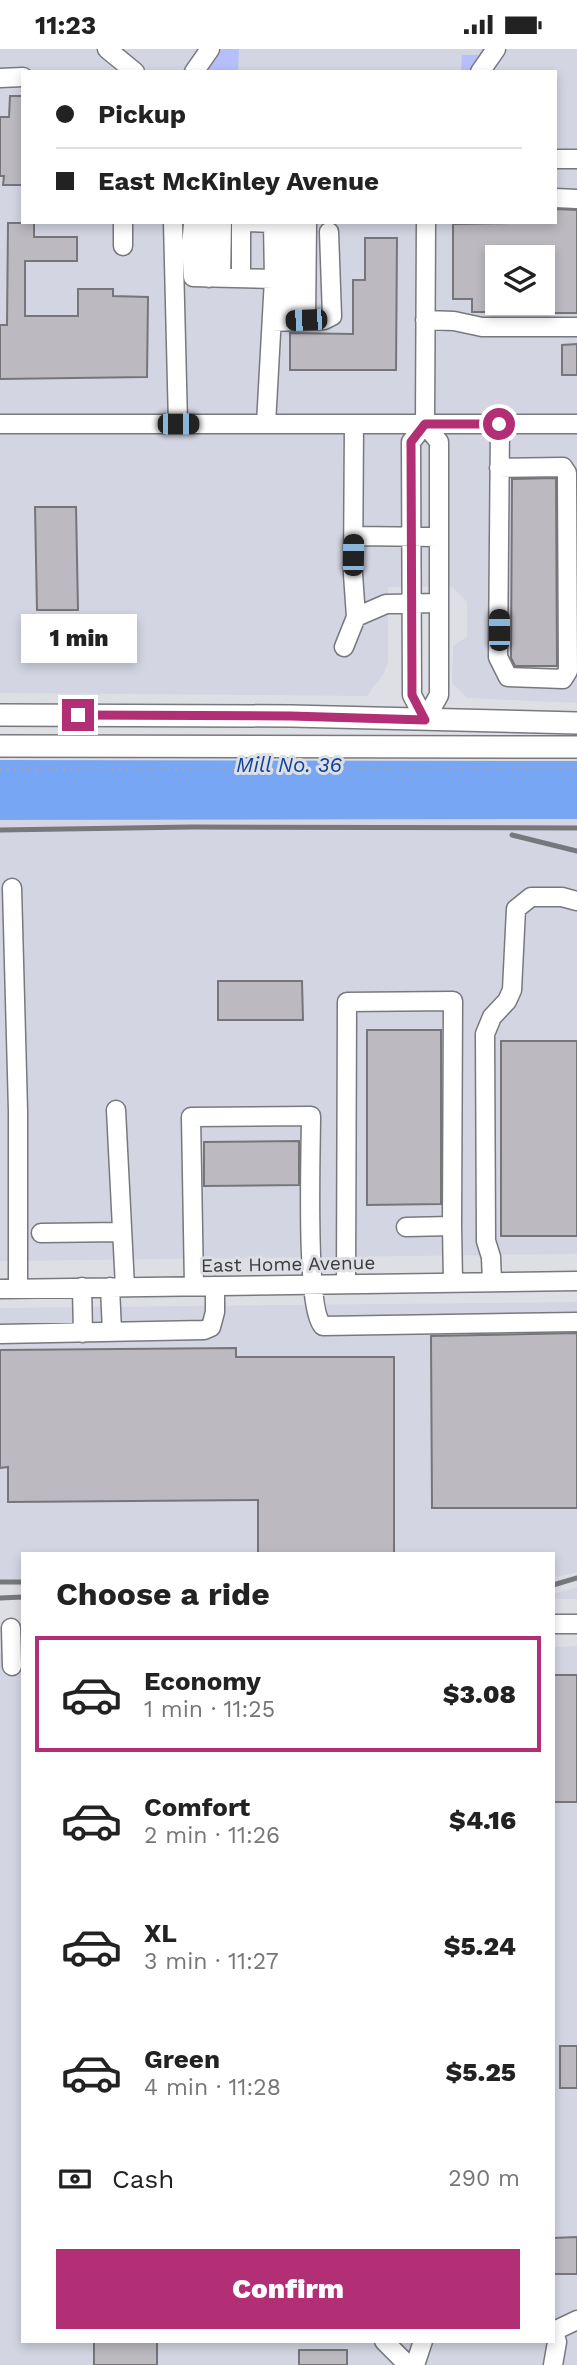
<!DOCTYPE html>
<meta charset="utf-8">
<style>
body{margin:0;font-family:"Work Sans",sans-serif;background:#f2f2f2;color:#222;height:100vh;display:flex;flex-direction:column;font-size:26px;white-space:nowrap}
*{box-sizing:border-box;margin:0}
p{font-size:23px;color:#767676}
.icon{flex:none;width:38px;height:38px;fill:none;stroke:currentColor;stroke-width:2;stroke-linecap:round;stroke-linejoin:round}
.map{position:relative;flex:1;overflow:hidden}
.panel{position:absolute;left:21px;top:1503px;width:534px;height:791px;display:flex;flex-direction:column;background:#fff;border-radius:0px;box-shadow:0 4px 10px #0003}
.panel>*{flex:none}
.banner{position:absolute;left:21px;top:21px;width:536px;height:154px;border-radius:0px;box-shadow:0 4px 10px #0003;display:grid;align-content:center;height:154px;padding:0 35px;background:#fff}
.controls{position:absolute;left:485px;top:196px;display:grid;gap:14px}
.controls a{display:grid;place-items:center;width:70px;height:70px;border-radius:0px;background:#fff;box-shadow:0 4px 10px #0003;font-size:35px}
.end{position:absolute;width:32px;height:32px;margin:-16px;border:9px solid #b22f76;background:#fff;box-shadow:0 0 0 4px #fff}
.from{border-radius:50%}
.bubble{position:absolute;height:49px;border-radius:0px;background:#fff;box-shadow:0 4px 10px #0003;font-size:23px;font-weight:800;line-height:49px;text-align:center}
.car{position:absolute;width:21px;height:42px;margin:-21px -10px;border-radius:9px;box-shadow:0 0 5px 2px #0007;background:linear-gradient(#222 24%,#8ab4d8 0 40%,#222 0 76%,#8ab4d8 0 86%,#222 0)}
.banner b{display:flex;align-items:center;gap:24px;height:66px;font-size:26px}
.banner b+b{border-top:2px solid #e0e0e0}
.banner i{width:18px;height:18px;background:#222}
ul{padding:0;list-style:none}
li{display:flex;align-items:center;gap:21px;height:116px;margin:0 14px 10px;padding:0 21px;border:4px solid transparent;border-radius:0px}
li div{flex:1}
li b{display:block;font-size:26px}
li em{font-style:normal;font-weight:800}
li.selected{border-color:#b22f76}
li>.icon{width:63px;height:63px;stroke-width:1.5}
h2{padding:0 35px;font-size:32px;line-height:84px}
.pay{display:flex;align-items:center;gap:18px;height:77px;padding:0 35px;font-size:26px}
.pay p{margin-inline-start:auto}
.action{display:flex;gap:14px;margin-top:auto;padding:14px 35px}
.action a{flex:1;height:80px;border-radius:0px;background:#b22f76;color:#fff;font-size:28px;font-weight:800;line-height:80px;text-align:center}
.status{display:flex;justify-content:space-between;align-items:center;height:49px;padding:0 35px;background:#fff;direction:ltr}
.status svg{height:19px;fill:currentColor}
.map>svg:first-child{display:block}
</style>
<div class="status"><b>11:23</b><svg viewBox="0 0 49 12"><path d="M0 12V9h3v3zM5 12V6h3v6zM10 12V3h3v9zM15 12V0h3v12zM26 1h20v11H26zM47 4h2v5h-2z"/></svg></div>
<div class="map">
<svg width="577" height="2316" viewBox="0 0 577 2316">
<rect width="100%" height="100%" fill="#dedfe5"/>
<path fill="#d3d5e2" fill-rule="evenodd" d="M 0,0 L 577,0 L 577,654 L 467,649 L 452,634 L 453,597 L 467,588 L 467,553 L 452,538 L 388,538 L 388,614 L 384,624 L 367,647 L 0,644 ZM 23,23 L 555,23 L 555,173 L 23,173 ZM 497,208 L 542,208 L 542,254 L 497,254 Z
M 520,769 L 577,770 L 577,1205 L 0,1212 L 0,771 Z
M 577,1253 L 577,1523 L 553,1529 L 553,1505 L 23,1505 L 23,1537 L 0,1534 L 0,1259 Z
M 577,1538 L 577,1550 L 553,1550 L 553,1545 Z
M 577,1597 L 577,2316 L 0,2316 L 0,1604 L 23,1604 L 23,2292 L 553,2292 L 553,1598 Z"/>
<path fill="#b7bffa" d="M 222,0 L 239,0 L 238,23 L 206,23 Z
M 482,0 L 487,0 L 471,23 L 461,23 L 462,6 L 479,6 Z"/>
<path fill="#77a7f4" d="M 0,711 L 577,712 L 577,770 L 0,771 Z"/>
<path fill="#bcbac0" stroke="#76757a" stroke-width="2" d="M 10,47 L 23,47 L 23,136 L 3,136 L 4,127 L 0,127 L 0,68 L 9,68 Z
M 555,160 L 577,161 L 577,264 L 543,264 L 542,208 L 497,208 L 497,263 L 472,263 L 472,250 L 453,250 L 453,175 L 555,173 Z
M 8,174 L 34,174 L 34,188 L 77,188 L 77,212 L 25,212 L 25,267 L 78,267 L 78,240 L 113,240 L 113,247 L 148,248 L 147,328 L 0,330 L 0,276 L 7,276 Z
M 365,189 L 397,189 L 396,321 L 290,321 L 290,284 L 353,285 L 353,231 L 365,231 Z
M 577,295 L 577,326 L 562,326 L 562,296 Z
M 556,429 L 557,617 L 515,617 L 511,609 L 512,430 Z
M 35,458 L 76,458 L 78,561 L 37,561 Z
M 218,932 L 302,932 L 303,971 L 218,971 Z
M 367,981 L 441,981 L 441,1155 L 367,1156 Z
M 501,992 L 577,992 L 577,1187 L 501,1187 Z
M 299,1092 L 299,1136 L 204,1137 L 204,1093 Z
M 577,1284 L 577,1459 L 432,1459 L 431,1287 Z
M 236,1299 L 236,1308 L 394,1308 L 394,1505 L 258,1505 L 258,1451 L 8,1453 L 8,1418 L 0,1419 L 0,1301 Z
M 553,1626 L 577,1626 L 577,1753 L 553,1753 Z
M 560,1997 L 577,1997 L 577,2039 L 560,2039 Z
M 577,2188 L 577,2225 L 553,2225 L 553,2189 Z
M 94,2292 L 157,2292 L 157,2316 L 94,2316 Z
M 299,2301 L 347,2301 L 347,2316 L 299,2316 Z"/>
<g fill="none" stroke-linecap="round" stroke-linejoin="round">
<g stroke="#78797e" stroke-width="21">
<path id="minor" d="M 107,0 L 135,23
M 194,23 L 210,0
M 480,23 L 496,0
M 0,29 L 23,28
M 555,110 L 577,110
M 555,149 L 577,150
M 123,173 L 123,197
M 173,173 L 178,375
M 200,173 L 193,175 L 191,197 L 193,228 L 274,230
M 208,173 L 209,229
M 241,173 L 241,229
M 250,173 L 273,174 L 274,230 L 266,375
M 291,173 L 307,175 L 306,271
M 221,229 L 222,173
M 425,271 L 454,272 L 482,278 L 577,278
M 289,272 L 289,173
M 272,273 L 324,271 L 332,267 L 329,183
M 0,375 L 577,375
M 425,375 L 439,393 L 439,646 L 425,671 L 412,646 L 411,393 Z
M 425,375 L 426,173
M 499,419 L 563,418 L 567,424 L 568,622 L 563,630 L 508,628 L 498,608 L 500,375
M 354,487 L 439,488
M 356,568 L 386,555 L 439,554
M 344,598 L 356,568 L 353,525 L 354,375
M 12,839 L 18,1062 L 18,1239
M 116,1061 L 125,1238
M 406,1178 L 452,1177 L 453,1233
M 41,1184 L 122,1183
M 492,1233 L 491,1208 L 486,1192 L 485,985 L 492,968 L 507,952 L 512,941 L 516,860 L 531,848 L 562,848 L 577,852
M 346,1235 L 347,953 L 453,952 L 452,1177
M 194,1237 L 191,1068 L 311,1067 C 311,1100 305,1260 323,1277 L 577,1273
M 82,1238 L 83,1284
M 110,1238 L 112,1283
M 0,1240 L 577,1232
M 0,1285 L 204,1281 L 211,1278 L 215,1263 L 215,1237
M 553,1575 L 577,1575
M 11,1579 L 12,1617
M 553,2280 L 557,2293 L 553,2316
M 554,2282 L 577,2271
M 384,2292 L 408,2316
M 415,2316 L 423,2292"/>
</g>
<g stroke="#78797e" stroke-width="24">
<path id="major" d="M 0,666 L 291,667 L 577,674
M 0,697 L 577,698"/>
</g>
<path stroke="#a3a3a8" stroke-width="2.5" stroke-dasharray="2 5" stroke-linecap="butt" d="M 0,720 L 577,719"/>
<use href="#minor" stroke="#fff" stroke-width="18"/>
<use href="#major" stroke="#fff" stroke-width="21"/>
<path stroke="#77787b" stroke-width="5" d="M 0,781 L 192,778 L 577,779
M 512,786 L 577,802
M 0,1533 L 23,1533
M 553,1536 L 577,1529
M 0,1549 L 23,1548"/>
</g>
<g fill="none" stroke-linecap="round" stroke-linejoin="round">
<path stroke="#b22f76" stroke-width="9" d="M 78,666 L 291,667 L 425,671 L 412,646 L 411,393 L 425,375 L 499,375"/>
</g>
<g text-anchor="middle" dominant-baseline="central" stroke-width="6" stroke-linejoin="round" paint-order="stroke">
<g font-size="19" fill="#3a3a3c" stroke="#dedfe5">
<text transform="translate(288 1215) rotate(-1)">East Home Avenue</text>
</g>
<g font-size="21" font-style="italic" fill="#0a449c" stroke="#dedfe5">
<text x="289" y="715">Mill No. 36</text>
</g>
</g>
</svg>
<div class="controls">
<a><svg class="icon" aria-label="layers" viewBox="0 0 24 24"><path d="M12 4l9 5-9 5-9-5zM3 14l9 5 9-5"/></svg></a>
</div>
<i class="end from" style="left:499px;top:375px"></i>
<i class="end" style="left:78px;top:666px"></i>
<div class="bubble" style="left:21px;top:565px;width:116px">1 min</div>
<i class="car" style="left:306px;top:271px;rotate:268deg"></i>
<i class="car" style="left:178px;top:375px;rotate:90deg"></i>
<i class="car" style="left:353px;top:506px;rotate:1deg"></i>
<i class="car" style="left:499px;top:581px;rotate:0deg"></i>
<div class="banner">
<b><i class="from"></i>Pickup</b>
<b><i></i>East McKinley Avenue</b>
</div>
<section class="panel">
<h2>Choose a ride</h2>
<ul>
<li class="selected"><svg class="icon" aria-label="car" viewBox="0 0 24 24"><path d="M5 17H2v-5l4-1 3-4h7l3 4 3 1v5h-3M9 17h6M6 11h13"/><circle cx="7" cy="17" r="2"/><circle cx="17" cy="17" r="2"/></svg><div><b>Economy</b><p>1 min · 11:25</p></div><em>$3.08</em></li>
<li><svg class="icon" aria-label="car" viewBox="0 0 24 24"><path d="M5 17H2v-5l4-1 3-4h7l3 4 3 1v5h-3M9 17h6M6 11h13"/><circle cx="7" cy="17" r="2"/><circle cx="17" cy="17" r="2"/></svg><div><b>Comfort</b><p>2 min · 11:26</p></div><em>$4.16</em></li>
<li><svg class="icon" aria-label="car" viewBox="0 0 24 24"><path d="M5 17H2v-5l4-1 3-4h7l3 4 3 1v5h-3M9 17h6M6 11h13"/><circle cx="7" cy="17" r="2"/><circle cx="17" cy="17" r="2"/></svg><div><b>XL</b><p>3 min · 11:27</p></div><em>$5.24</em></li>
<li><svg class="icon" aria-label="car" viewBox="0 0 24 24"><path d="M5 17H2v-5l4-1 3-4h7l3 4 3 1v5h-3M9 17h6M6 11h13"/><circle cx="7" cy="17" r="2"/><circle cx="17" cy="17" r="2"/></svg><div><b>Green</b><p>4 min · 11:28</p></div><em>$5.25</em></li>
</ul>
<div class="pay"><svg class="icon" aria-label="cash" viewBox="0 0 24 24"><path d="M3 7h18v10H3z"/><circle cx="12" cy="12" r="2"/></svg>Cash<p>290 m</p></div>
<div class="action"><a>Confirm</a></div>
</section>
</div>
